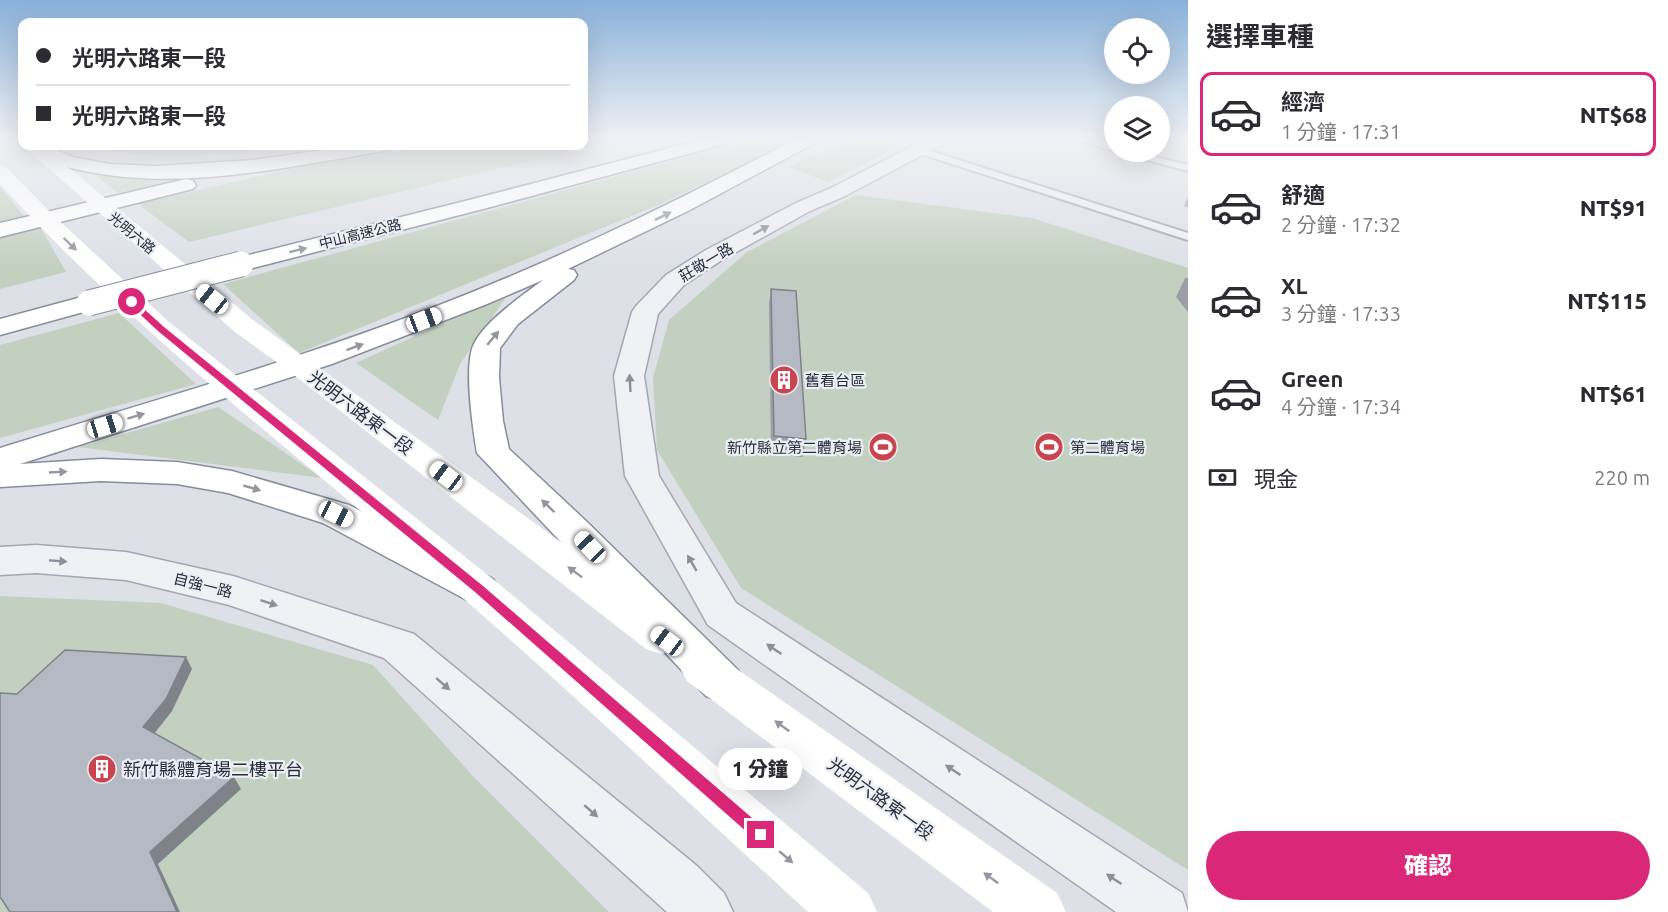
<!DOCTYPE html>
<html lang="zh-TW">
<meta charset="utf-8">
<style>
body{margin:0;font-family:Ubuntu,"Noto Sans TC",sans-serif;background:#f2f2f3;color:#2b2b33;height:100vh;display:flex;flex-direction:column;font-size:22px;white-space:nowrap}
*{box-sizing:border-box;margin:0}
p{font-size:20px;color:#7c7c81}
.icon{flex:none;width:33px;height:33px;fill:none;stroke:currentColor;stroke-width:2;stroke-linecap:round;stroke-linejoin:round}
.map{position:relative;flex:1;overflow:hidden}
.panel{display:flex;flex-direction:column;background:#fff;width:480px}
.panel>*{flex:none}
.banner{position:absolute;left:18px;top:18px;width:570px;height:132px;border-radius:12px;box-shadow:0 6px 24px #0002;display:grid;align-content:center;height:132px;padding:0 18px;background:#fff}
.controls{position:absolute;left:1104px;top:18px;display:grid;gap:12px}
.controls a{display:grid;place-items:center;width:66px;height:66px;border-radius:50%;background:#fff;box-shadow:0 6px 24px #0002;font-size:30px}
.end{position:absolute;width:27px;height:27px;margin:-14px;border:8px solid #db2777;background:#fff;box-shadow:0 0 0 3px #fff}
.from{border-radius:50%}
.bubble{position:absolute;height:42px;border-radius:21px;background:#fff;box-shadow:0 6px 24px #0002;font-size:20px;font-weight:800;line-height:42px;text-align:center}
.car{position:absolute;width:18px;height:36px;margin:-18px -9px;border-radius:8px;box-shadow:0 0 4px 2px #0007;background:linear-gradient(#fff 24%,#345 0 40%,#fff 0 76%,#345 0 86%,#fff 0)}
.banner b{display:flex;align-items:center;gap:21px;height:57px;font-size:22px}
.banner b+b{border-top:2px solid #e1e1e2}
.banner i{width:15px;height:15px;background:#2b2b33}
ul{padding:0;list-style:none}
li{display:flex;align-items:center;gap:18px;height:84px;margin:0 12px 9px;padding:0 6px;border:3px solid transparent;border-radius:12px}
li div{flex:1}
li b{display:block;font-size:22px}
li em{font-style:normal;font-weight:800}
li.on{border-color:#db2777}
li>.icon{width:54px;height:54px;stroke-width:1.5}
h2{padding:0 18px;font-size:27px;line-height:72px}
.pay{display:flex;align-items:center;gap:15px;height:66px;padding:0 18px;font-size:22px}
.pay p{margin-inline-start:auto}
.button{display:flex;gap:12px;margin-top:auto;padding:12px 18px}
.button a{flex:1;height:69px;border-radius:36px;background:#db2777;color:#fff;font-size:24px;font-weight:800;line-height:69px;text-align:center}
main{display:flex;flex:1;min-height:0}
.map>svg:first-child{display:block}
</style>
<main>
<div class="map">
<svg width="1188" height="912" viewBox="0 0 1188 912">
<rect width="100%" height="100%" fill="#dde0e7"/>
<path fill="#c2d0bf" d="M 584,140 L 618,140 L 189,242 L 138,204 L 311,164 L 436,146 L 584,146 Z
M 748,140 L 795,140 L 663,203 L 299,353 L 223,284 Z
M 848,140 L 913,140 L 828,182 L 788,167 Z
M 85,146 L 287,146 C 221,155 149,162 85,146 Z
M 94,174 L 201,176 L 118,193 Z
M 0,186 L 26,219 L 0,225 Z
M 856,195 L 1032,218 L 1188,268 L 1188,870 L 741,588 L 657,450 L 653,378 L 669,320 L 747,252 Z
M 38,223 L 66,272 L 0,289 L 0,232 Z
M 509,293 L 460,364 L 438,420 L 356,363 Z
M 119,313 L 196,384 L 0,438 L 0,345 Z
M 218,407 L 322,478 L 78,447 Z
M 0,596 L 161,603 L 373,665 L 472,775 L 609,912 L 0,912 Z"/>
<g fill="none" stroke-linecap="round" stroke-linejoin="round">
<g stroke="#a3a7b1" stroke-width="4">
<path id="lane" d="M 1079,140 L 1092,140 L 1114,145 L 1114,151 Z
M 915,148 L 921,148 L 1188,233 L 1188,240 L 915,152 Z
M 1123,152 L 1136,152 L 1188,165 L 1188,171 L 1124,154 Z"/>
</g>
<g stroke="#a3a7b1" stroke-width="3">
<path id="street" d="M 924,140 L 946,140 L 943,144 L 845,196 L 810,211 L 722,260 L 684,285 L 658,314 L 644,376 L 659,476 L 736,603 L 1182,893 L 1188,912 L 1116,912 L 708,625 L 625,476 L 614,376 L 632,312 L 636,306 L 666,275 L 706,250 L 796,203 L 831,188 Z
M 36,545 L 126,552 L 233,576 L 414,634 L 697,866 L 724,893 L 733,912 L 667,912 L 384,658 L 229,605 L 126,580 L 36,573 L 0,575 L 0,547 Z"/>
</g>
<g stroke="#858d9d" stroke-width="3">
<path id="highway" d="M 700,140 L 728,140 L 725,144 L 487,208 L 249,269 L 241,271 L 233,269 L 229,264 L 233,259 L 473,199 Z
M 794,140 L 816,140 L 813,144 L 688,211 L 568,269 L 574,270 L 577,275 L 574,280 L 518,324 L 500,348 L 499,378 L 503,421 L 509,449 L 586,521 L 738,670 L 744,683 L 738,696 L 722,701 L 706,696 L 477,453 C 473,429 464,368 473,346 C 483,322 523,295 543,280 L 487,304 L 332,364 L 20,464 L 101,459 L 177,462 L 232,471 L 349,505 L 493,579 L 499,589 L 493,599 L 479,604 L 465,599 L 323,523 L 228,493 L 177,484 L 101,481 L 0,487 L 0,448 C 158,399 317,355 470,293 C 582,248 688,195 794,140 Z
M 23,146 L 46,146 L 73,157 L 110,164 L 156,166 L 253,160 L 352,146 L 393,146 L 390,150 L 384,151 C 281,168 167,195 64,166 C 51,162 38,155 26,150 Z
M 186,179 L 193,181 L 196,185 L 193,189 L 0,237 L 0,223 Z
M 89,295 L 98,298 L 102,303 L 98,308 L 0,335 L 0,319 Z"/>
</g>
<use href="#lane" fill="#f0f1f5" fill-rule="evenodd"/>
<use href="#street" fill="#f0f1f5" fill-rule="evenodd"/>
<path fill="#fff" fill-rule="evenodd" d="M 23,146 L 42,146 L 253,320 L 676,625 L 682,637 L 676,649 L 661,654 L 646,649 L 289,371 L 235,332 Z
M 0,166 L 7,168 L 52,214 L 170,323 L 493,579 L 868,893 L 877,912 L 808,912 C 694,808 581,701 464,599 C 308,462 140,338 0,184 Z
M 702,650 L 717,655 L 1057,893 L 1066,912 L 993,912 L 687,681 L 680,668 L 687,655 Z"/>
<use href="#highway" fill="#fff" fill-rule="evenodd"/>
<g stroke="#858d9d" stroke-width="27" stroke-linecap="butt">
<path id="highway-bridge" d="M 89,303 L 241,264"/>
</g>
<use href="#highway-bridge" stroke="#fff" stroke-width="25"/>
</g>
<path fill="#9c9fa8" d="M 1188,197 L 1188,207 L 1184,206 Z
M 1185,278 L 1188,278 L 1188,312 L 1176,297 Z
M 771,289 L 806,439 L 803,457 L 771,454 L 769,304 Z"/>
<path fill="#7f8288" d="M 186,657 L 192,669 L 172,711 L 150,739 L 143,727 Z
M 234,777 L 241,789 L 158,864 L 180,912 L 177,912 L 150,852 Z"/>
<path fill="#b5b9c3" stroke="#7f8288" stroke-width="1.5" d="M 771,289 L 796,291 L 806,439 L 774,436 Z
M 65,650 L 186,657 L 166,699 L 143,727 L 234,777 L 150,852 L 177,912 L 10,912 L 0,897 L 0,693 L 17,694 Z"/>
<defs><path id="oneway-solid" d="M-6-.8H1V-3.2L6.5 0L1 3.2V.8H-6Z" transform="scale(1.5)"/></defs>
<g fill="#93969e">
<use href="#oneway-solid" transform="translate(663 216) rotate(-26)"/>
<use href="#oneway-solid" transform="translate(70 244) rotate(44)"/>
<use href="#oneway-solid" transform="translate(298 250) rotate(-14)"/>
<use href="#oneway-solid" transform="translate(493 338) rotate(-50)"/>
<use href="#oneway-solid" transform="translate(355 347) rotate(-20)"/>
<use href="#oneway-solid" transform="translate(136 416) rotate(-17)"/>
<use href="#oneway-solid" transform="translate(58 472) rotate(-3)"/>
<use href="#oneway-solid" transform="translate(252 488) rotate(16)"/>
<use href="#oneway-solid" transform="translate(548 506) rotate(-136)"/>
<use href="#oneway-solid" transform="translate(575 572) rotate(-143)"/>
<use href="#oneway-solid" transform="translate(782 726) rotate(-144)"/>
<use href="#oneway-solid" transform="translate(786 857) rotate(41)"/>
<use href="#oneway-solid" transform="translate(991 878) rotate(-144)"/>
</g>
<g fill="#8c9099">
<use href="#oneway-solid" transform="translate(761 230) rotate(-29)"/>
<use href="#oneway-solid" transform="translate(630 383) rotate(-93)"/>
<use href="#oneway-solid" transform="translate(58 561) rotate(5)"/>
<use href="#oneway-solid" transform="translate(692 563) rotate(-120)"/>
<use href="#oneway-solid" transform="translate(269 603) rotate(18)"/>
<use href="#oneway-solid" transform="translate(774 649) rotate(-146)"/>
<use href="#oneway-solid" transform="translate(443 684) rotate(41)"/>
<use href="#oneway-solid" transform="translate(953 770) rotate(-146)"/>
<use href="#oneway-solid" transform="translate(591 811) rotate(41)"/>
<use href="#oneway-solid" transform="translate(1114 879) rotate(-146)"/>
</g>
<linearGradient id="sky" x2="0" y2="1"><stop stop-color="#88b1da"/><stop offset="0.52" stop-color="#f0f1f4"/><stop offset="1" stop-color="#f0f1f4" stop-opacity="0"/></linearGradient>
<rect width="1188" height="267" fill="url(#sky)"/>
<path fill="#db2777" d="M 129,300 L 134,300 L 164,327 L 483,586 L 766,830 L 769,835 L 766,840 L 761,842 L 756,840 L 475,592 L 158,331 L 129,304 Z"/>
<defs>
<g id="building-disc" transform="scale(1.5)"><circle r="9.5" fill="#ca444f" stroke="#eceff4"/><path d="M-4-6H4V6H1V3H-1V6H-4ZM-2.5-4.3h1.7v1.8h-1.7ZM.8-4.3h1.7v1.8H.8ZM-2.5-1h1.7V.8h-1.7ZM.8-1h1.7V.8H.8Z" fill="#fff"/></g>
<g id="stadium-disc" transform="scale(1.5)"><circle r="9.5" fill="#ca444f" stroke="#eceff4"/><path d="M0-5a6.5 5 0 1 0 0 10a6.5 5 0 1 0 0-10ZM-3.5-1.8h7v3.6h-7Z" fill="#fff"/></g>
</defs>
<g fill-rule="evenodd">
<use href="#building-disc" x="784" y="380"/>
<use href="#stadium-disc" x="883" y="447"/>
<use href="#stadium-disc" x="1049" y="447"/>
<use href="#building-disc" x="102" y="769"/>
</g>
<g text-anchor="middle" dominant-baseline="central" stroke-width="4.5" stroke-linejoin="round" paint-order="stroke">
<g font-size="14" fill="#272e3d" stroke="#eceff4">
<text transform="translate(132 233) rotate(40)">光明六路</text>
<text transform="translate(360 234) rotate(-14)">中山高速公路</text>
</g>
<g font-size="15" fill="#272e3d" stroke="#eceff4">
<text transform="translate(706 262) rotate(-31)">莊敬一路</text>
<text transform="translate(203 585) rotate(14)">自強一路</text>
</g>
<g font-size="15" fill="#272e3d" stroke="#eceff4" text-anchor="start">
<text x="805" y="380">舊看台區</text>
<text x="862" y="447" text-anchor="end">新竹縣立第二體育場</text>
<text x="1070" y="447">第二體育場</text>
</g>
<g font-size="18" fill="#272e3d" stroke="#eceff4">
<text transform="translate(361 412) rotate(37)">光明六路東一段</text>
<text transform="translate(881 798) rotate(36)">光明六路東一段</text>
</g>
<g font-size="18" fill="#272e3d" stroke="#eceff4" text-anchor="start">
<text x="123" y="769">新竹縣體育場二樓平台</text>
</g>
</g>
</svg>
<div class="controls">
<a><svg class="icon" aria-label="locate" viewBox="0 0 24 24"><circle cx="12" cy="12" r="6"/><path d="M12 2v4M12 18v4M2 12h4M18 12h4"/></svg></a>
<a><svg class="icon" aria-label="layers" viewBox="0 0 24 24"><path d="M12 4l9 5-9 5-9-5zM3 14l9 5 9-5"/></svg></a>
</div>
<i class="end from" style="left:132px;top:302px"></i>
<i class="end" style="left:761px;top:835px"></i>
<div class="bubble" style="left:718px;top:748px;width:84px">1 分鐘</div>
<i class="car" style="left:212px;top:299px;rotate:309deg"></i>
<i class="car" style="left:424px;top:320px;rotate:69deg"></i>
<i class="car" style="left:105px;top:426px;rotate:73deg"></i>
<i class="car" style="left:446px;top:476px;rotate:307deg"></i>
<i class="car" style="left:336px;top:514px;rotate:116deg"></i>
<i class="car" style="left:590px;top:547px;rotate:316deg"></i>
<i class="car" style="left:667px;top:641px;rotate:307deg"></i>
<div class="banner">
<b><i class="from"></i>光明六路東一段</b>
<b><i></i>光明六路東一段</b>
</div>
</div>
<section class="panel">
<h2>選擇車種</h2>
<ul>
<li class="on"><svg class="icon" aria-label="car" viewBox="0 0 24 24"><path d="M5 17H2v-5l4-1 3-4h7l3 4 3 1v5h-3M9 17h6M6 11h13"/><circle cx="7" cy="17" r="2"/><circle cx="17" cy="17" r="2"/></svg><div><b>經濟</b><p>1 分鐘 · 17:31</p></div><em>NT$68</em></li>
<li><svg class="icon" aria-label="car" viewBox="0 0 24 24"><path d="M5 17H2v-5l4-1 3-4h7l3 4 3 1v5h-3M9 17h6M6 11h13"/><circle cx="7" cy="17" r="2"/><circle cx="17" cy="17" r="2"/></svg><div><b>舒適</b><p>2 分鐘 · 17:32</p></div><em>NT$91</em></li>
<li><svg class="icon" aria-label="car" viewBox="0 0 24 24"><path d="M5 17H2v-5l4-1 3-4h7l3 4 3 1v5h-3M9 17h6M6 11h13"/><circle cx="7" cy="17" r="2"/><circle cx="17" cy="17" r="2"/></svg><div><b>XL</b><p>3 分鐘 · 17:33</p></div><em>NT$115</em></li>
<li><svg class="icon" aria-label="car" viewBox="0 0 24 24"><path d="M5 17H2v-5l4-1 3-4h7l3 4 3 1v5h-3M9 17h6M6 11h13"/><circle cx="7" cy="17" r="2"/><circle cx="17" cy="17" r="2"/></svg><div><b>Green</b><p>4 分鐘 · 17:34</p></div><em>NT$61</em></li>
</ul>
<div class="pay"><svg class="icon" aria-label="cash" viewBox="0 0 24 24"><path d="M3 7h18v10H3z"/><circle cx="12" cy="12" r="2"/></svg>現金<p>220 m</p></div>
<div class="button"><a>確認</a></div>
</section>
</main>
